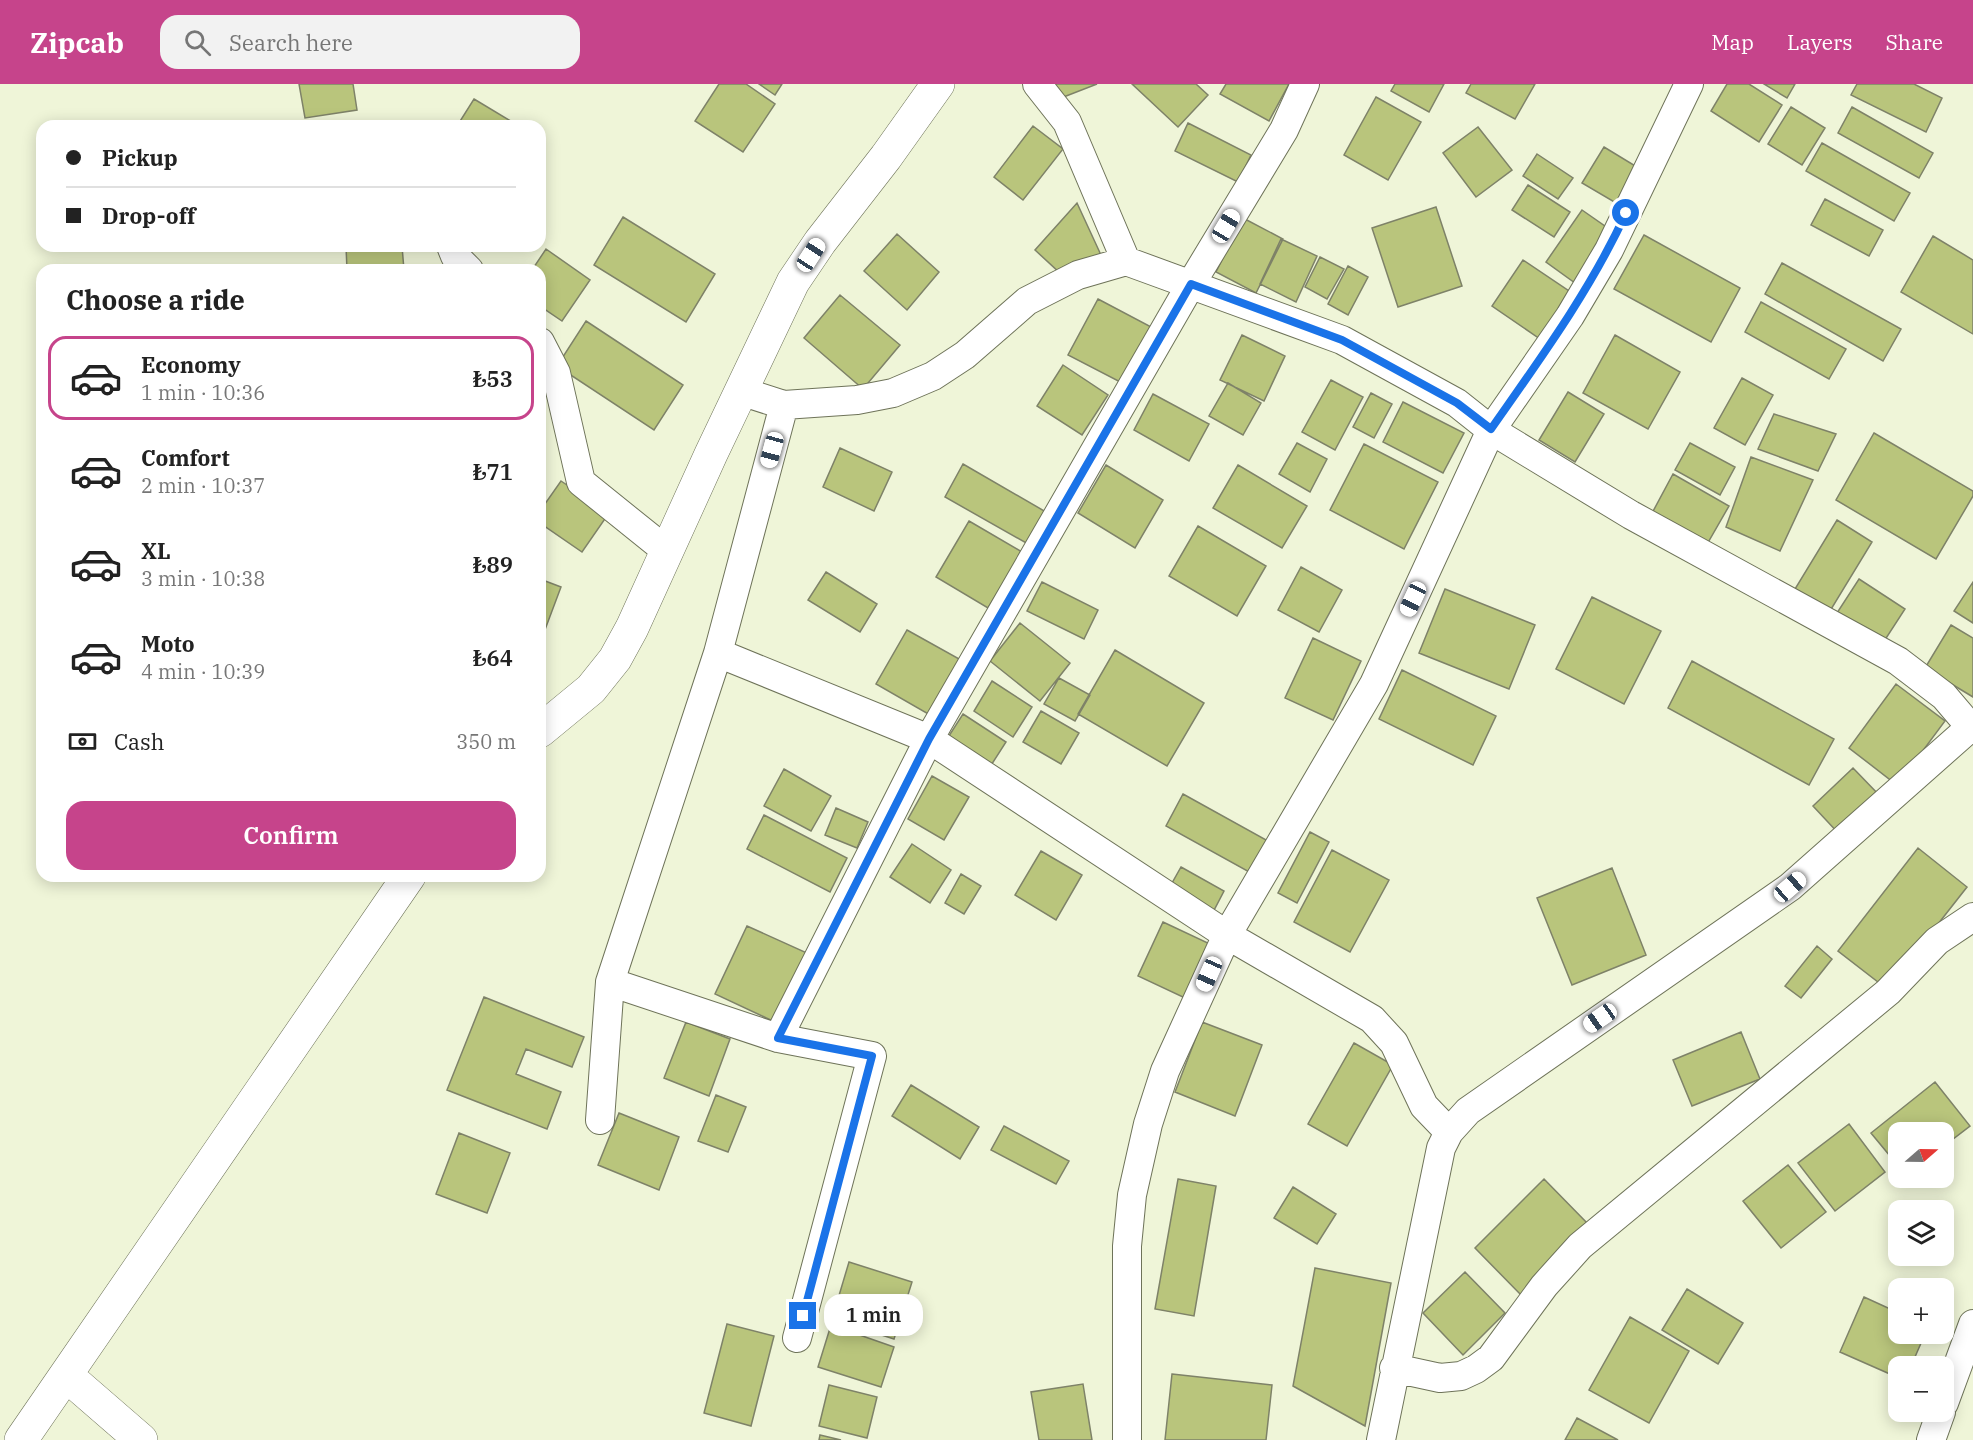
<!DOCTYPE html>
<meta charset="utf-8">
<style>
body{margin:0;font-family:"IBM Plex Serif",serif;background:#f2f2f2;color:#222;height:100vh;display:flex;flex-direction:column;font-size:22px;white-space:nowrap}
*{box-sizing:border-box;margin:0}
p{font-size:20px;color:#767676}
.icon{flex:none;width:33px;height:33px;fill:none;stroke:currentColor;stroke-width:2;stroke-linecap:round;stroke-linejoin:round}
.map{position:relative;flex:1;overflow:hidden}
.sheet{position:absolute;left:36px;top:180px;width:510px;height:618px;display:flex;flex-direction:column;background:#fff;border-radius:18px;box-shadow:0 3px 15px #0003}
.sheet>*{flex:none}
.banner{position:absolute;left:36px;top:36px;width:510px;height:132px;border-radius:18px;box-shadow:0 3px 15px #0003;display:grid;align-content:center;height:132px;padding:0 30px;background:#fff}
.needle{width:39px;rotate:70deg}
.tools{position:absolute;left:1888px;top:1038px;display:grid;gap:12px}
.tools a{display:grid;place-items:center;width:66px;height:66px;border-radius:12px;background:#fff;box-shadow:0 3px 15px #0003;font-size:30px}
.end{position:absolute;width:27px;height:27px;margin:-14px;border:8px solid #1a73e8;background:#fff;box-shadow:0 0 0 3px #fff}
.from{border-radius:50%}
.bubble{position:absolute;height:42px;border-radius:18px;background:#fff;box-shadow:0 3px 15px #0003;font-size:20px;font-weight:600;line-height:42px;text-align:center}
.car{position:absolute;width:18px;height:36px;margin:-18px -9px;border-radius:8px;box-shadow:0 0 4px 2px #0007;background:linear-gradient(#fff 24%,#345 0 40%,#fff 0 76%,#345 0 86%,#fff 0)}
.banner b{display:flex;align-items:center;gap:21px;height:57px;font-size:22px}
.banner b+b{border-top:2px solid #e0e0e0}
.banner i{width:15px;height:15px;background:#222}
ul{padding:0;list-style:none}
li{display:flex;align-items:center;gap:18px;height:84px;margin:0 12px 9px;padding:0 18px;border:3px solid transparent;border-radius:18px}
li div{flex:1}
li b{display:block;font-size:22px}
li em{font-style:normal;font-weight:600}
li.current{border-color:#c6448b}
li>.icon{width:54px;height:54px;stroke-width:1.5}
h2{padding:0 30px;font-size:27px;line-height:72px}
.pay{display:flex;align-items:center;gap:15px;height:66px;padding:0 30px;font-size:22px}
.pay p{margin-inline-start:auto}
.cta{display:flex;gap:12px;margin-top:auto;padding:12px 30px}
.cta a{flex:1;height:69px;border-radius:18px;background:#c6448b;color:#fff;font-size:24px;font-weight:600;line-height:69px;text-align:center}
header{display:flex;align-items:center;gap:36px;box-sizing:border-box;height:84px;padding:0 30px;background:#c6448b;color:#fff}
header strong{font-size:28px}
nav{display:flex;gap:33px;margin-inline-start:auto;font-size:21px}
.search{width:420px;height:54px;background:#f2f2f2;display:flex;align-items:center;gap:15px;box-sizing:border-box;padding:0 21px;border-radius:18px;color:#767676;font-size:22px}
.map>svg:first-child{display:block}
</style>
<header>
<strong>Zipcab</strong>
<div class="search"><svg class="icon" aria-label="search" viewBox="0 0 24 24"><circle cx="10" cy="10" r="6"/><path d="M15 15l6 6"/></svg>Search here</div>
<nav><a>Map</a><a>Layers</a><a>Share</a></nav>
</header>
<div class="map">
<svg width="1973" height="1356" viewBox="0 0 1973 1356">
<rect width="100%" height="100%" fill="#eff5d8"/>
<path fill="#b9c57c" stroke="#7e8268" stroke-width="1.5" d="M 299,0 L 353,0 L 357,26 L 305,34 Z
M 719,0 L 746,0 L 775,20 L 743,68 L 695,37 Z
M 759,0 L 782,0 L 775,11 Z
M 1055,0 L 1097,0 L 1061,14 Z
M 1132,0 L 1196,0 L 1208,11 L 1178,43 Z
M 1226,0 L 1289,0 L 1269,37 L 1220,10 Z
M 1395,0 L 1444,0 L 1429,28 L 1391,7 Z
M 1471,0 L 1535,0 L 1515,35 L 1466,9 Z
M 1727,0 L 1749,0 L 1782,21 L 1759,58 L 1711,27 Z
M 1764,0 L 1795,0 L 1787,14 Z
M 1857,0 L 1914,0 L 1942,14 L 1926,48 L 1851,11 Z
M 1376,13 L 1421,38 L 1388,96 L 1344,71 Z
M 474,15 L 519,42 L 457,42 Z
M 1791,23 L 1825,44 L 1802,81 L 1768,60 Z
M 1852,23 L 1933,69 L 1919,94 L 1838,49 Z
M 1188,39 L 1251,71 L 1238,98 L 1175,67 Z
M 1033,42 L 1063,65 L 1023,116 L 994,93 Z
M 1478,43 L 1512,86 L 1476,113 L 1443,69 Z
M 1822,59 L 1910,109 L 1894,137 L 1806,87 Z
M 1604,63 L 1637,83 L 1616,119 L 1582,99 Z
M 1537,70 L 1573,94 L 1558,115 L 1523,92 Z
M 1528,101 L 1570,128 L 1554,153 L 1512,126 Z
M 1825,115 L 1883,146 L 1869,172 L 1811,141 Z
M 1077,119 L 1101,171 L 1060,189 L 1035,166 Z
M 1436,123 L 1462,202 L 1398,223 L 1372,144 Z
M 1582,126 L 1612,147 L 1575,199 L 1546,178 Z
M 623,133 L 715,190 L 686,238 L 594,181 Z
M 1243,134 L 1283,155 L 1256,209 L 1216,188 Z
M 897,150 L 939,188 L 907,226 L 864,187 Z
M 1644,151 L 1740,204 L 1711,258 L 1614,205 Z
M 1933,152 L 1973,176 L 1973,250 L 1901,208 Z
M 1281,155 L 1317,172 L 1296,218 L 1260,200 Z
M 346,162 L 402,162 L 404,186 L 347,186 Z
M 546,165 L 590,196 L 562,237 L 540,222 L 540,186 L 532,186 Z
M 1320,173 L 1344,185 L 1327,215 L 1305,203 Z
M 1523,176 L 1572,209 L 1540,255 L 1492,222 Z
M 1782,179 L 1901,245 L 1883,277 L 1765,210 Z
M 1348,182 L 1368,193 L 1348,231 L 1328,220 Z
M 840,211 L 900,261 L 863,305 L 804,254 Z
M 1098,215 L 1155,245 L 1126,301 L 1068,271 Z
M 1761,218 L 1846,265 L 1829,295 L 1745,248 Z
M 586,237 L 683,301 L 654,346 L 557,282 Z
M 1242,251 L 1285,272 L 1264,317 L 1220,296 Z
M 1615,251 L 1680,288 L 1648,345 L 1583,309 Z
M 1063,281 L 1108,311 L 1082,351 L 1037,322 Z
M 1742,294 L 1773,311 L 1745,361 L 1714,344 Z
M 1331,296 L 1363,313 L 1335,366 L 1302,348 Z
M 1228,299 L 1261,319 L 1243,351 L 1209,332 Z
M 1568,308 L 1604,330 L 1575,378 L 1539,356 Z
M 1371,309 L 1392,320 L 1374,354 L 1353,343 Z
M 1153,310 L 1209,340 L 1189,377 L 1134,346 Z
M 1403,318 L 1464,349 L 1443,389 L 1383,358 Z
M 1774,330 L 1836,350 L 1818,387 L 1758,365 Z
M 1874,349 L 1973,407 L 1973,412 L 1936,475 L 1836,416 Z
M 1297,359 L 1327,375 L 1310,408 L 1279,390 Z
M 1690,359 L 1735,383 L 1720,411 L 1675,386 Z
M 1364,360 L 1438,398 L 1404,465 L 1330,426 Z
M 840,364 L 892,388 L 874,427 L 823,403 Z
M 1751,373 L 1813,396 L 1780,467 L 1726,443 Z
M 963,380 L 1046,428 L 1028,460 L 945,413 Z
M 1106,381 L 1163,416 L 1135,464 L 1078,429 Z
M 1238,381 L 1307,422 L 1282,464 L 1213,424 Z
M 1673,390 L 1729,422 L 1706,462 L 1651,431 Z
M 561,397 L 609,429 L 582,468 L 540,439 L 540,427 Z
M 1837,436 L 1872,458 L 1830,527 L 1795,505 Z
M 969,437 L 1022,468 L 988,524 L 936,493 Z
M 1198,442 L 1266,482 L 1237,532 L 1169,492 Z
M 1301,483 L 1342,506 L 1319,548 L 1278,526 Z
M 826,488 L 877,520 L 860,548 L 808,516 Z
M 540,495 L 561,503 L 540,559 Z
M 1859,495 L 1905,525 L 1881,562 L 1835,532 Z
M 1042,498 L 1098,526 L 1084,555 L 1027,527 Z
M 1973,498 L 1973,539 L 1954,527 Z
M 1445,505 L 1535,541 L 1509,605 L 1419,569 Z
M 1592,513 L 1661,547 L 1624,620 L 1556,585 Z
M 1020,539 L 1070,579 L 1040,617 L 990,577 Z
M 1951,541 L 1973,554 L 1973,613 L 1925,584 Z
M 907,546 L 961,576 L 930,631 L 876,600 Z
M 1313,554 L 1361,577 L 1333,636 L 1285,614 Z
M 1115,566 L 1204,619 L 1167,682 L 1078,630 Z
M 1692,577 L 1834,655 L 1809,701 L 1668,624 Z
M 1402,586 L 1496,632 L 1473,681 L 1379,635 Z
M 1059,594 L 1090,611 L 1075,637 L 1044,620 Z
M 992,597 L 1032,623 L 1013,653 L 974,627 Z
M 1896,600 L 1945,637 L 1907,688 L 1893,698 L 1849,664 Z
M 1041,627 L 1079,649 L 1061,680 L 1023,658 Z
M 963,630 L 1006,658 L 988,686 L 945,658 Z
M 1853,684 L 1881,713 L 1840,751 L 1813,722 Z
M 784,685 L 831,712 L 811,747 L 764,722 Z
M 932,692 L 969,713 L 944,756 L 908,735 Z
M 1183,710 L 1268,757 L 1251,789 L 1166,742 Z
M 836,724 L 868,738 L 857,764 L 825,751 Z
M 764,731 L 847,774 L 830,808 L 747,765 Z
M 1310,748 L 1329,758 L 1297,819 L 1278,809 Z
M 912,760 L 951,786 L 930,819 L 890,793 Z
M 1918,764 L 1967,803 L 1887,905 L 1838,867 Z
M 1332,766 L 1389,796 L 1350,868 L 1294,838 Z
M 1041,767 L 1082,791 L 1056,836 L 1015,811 Z
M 1181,783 L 1224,807 L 1211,832 L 1167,808 Z
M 1612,784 L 1646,871 L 1572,901 L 1537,814 Z
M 961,790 L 981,802 L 964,830 L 945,819 Z
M 1163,838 L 1210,860 L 1185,914 L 1138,892 Z
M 747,842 L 807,869 L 775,938 L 715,910 Z
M 1817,862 L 1832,875 L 1801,914 L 1785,902 Z
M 484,913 L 584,953 L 572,983 L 526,965 L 516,990 L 561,1008 L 547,1045 L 447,1006 Z
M 686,938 L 730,955 L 709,1012 L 664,994 Z
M 1202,938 L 1262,961 L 1235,1032 L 1175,1008 Z
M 1741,948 L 1760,995 L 1692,1022 L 1673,976 Z
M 1354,959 L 1393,981 L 1347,1062 L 1308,1040 Z
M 1935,998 L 1970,1042 L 1944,1062 L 1944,1048 L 1899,1048 L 1899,1083 L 1871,1049 Z
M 911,1001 L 979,1043 L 960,1075 L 892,1032 Z
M 716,1011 L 746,1023 L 728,1068 L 698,1057 Z
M 619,1029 L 679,1053 L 659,1106 L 598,1081 Z
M 1849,1040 L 1885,1088 L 1835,1127 L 1798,1079 Z
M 1004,1042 L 1069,1077 L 1056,1100 L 991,1066 Z
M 459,1049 L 510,1069 L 487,1129 L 436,1110 Z
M 1788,1081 L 1826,1128 L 1781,1164 L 1743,1117 Z
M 1178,1095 L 1216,1102 L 1194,1232 L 1155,1225 Z
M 1544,1095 L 1590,1142 L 1521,1211 L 1475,1164 Z
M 1293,1103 L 1336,1130 L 1317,1160 L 1274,1134 Z
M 849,1178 L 912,1198 L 894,1255 L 832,1235 Z
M 1315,1184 L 1391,1199 L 1365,1342 L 1293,1302 Z
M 1465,1188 L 1505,1229 L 1463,1271 L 1423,1229 Z
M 1687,1205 L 1743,1239 L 1718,1280 L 1662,1246 Z
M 1864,1213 L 1899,1229 L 1899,1250 L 1925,1250 L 1911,1282 L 1899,1282 L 1899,1294 L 1840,1268 Z
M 1630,1233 L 1689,1267 L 1649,1339 L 1589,1306 Z
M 727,1240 L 774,1252 L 751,1342 L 704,1329 Z
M 831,1241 L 894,1263 L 881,1303 L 818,1283 Z
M 1172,1290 L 1272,1301 L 1266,1356 L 1165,1356 Z
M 1083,1300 L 1092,1356 L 1039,1356 L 1031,1308 Z
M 829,1301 L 877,1313 L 867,1354 L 819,1342 Z
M 1577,1334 L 1618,1356 L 1565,1356 Z
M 820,1351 L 841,1356 L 819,1356 Z"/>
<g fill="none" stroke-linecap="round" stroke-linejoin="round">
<g stroke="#6e7359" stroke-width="30">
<path id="street" d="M 1037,0 L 1067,38 L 1126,177
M 451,162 L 455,172 L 469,186
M 540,258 L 556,289 L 581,398 L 668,468
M 740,307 L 784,321 L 857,316 L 893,309 L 933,292 L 965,271 L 1027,217 L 1078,191 L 1126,177 L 1342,256 L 1457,319 L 1491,346 L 1631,431 L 1898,577 L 1944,612 L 1973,646
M 718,569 L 929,655 L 1227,851 L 1372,935 L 1394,959 L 1424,1022 L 1449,1048
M 610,898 L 778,954 L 872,972 L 797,1254
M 778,954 L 929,655 L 1191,200 L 1284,46 L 1305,0
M 600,1036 L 610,898 L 718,569 L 784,321
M 1394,1284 L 1440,1294 L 1461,1292 L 1476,1285 L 1491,1274 L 1544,1202 L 1580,1162 L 1888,908 L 1937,857 L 1973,833
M 1944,1319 L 1973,1240
M 1127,1356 L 1127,1162 L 1132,1111 L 1148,1040 L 1165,987 L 1227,851 L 1374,600 L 1491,346 L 1570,232 L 1609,166 L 1689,0
M 1381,1356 L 1441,1064 L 1449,1048 L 1468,1027 L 1790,803 L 1973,641
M 1931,1356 L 1941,1328"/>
</g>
<g stroke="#6e7359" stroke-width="34">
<path id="secondary" d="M 540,647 L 591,605 L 615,575 L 632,544 L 711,370 L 793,198 L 820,158 L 886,73 L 938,0
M 66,1291 L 141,1356
M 21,1356 L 409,792"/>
</g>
<use href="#street" stroke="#fff" stroke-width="28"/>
<use href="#secondary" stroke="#fff" stroke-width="33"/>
</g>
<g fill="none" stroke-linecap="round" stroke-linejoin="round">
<path stroke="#1a73e8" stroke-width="8" d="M 803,1232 L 872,972 L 778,954 L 929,655 L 1191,200 L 1342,256 L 1457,319 L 1491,345 C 1540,275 1590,207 1626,129"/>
</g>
</svg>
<div class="tools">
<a><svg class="needle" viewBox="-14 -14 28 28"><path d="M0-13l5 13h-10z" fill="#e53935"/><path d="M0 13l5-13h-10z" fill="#767676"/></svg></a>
<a><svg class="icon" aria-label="layers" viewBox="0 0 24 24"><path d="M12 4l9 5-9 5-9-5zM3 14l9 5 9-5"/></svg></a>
<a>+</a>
<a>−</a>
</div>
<i class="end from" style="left:1626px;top:129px"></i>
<i class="end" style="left:803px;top:1232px"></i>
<div class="bubble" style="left:824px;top:1210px;width:99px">1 min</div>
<i class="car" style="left:1226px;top:142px;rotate:31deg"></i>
<i class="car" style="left:811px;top:171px;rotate:33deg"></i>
<i class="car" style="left:772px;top:366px;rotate:195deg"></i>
<i class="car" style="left:1413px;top:515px;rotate:205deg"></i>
<i class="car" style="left:1790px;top:803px;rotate:49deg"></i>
<i class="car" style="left:1209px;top:890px;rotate:204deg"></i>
<i class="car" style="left:1600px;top:934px;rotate:235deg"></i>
<div class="banner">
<b><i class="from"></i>Pickup</b>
<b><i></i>Drop-off</b>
</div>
<section class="sheet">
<h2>Choose a ride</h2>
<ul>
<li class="current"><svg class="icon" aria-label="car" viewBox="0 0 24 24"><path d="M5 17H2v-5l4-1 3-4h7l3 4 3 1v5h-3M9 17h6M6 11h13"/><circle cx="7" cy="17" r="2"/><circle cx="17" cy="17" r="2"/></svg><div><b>Economy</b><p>1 min · 10:36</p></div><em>₺53</em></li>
<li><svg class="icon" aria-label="car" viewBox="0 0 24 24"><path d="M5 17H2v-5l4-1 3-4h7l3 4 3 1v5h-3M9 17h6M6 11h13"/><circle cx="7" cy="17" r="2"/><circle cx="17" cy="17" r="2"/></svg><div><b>Comfort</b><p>2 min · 10:37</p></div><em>₺71</em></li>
<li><svg class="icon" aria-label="car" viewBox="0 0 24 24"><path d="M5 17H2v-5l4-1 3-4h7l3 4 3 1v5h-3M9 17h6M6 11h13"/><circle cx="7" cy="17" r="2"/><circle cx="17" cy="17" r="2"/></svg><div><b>XL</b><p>3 min · 10:38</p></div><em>₺89</em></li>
<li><svg class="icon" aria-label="car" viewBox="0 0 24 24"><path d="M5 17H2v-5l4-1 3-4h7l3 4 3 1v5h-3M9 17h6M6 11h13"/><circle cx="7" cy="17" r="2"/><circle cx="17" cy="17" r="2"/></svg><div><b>Moto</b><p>4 min · 10:39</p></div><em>₺64</em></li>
</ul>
<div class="pay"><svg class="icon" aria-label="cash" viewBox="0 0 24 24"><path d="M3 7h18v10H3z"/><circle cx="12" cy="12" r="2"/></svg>Cash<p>350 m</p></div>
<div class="cta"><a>Confirm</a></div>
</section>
</div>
